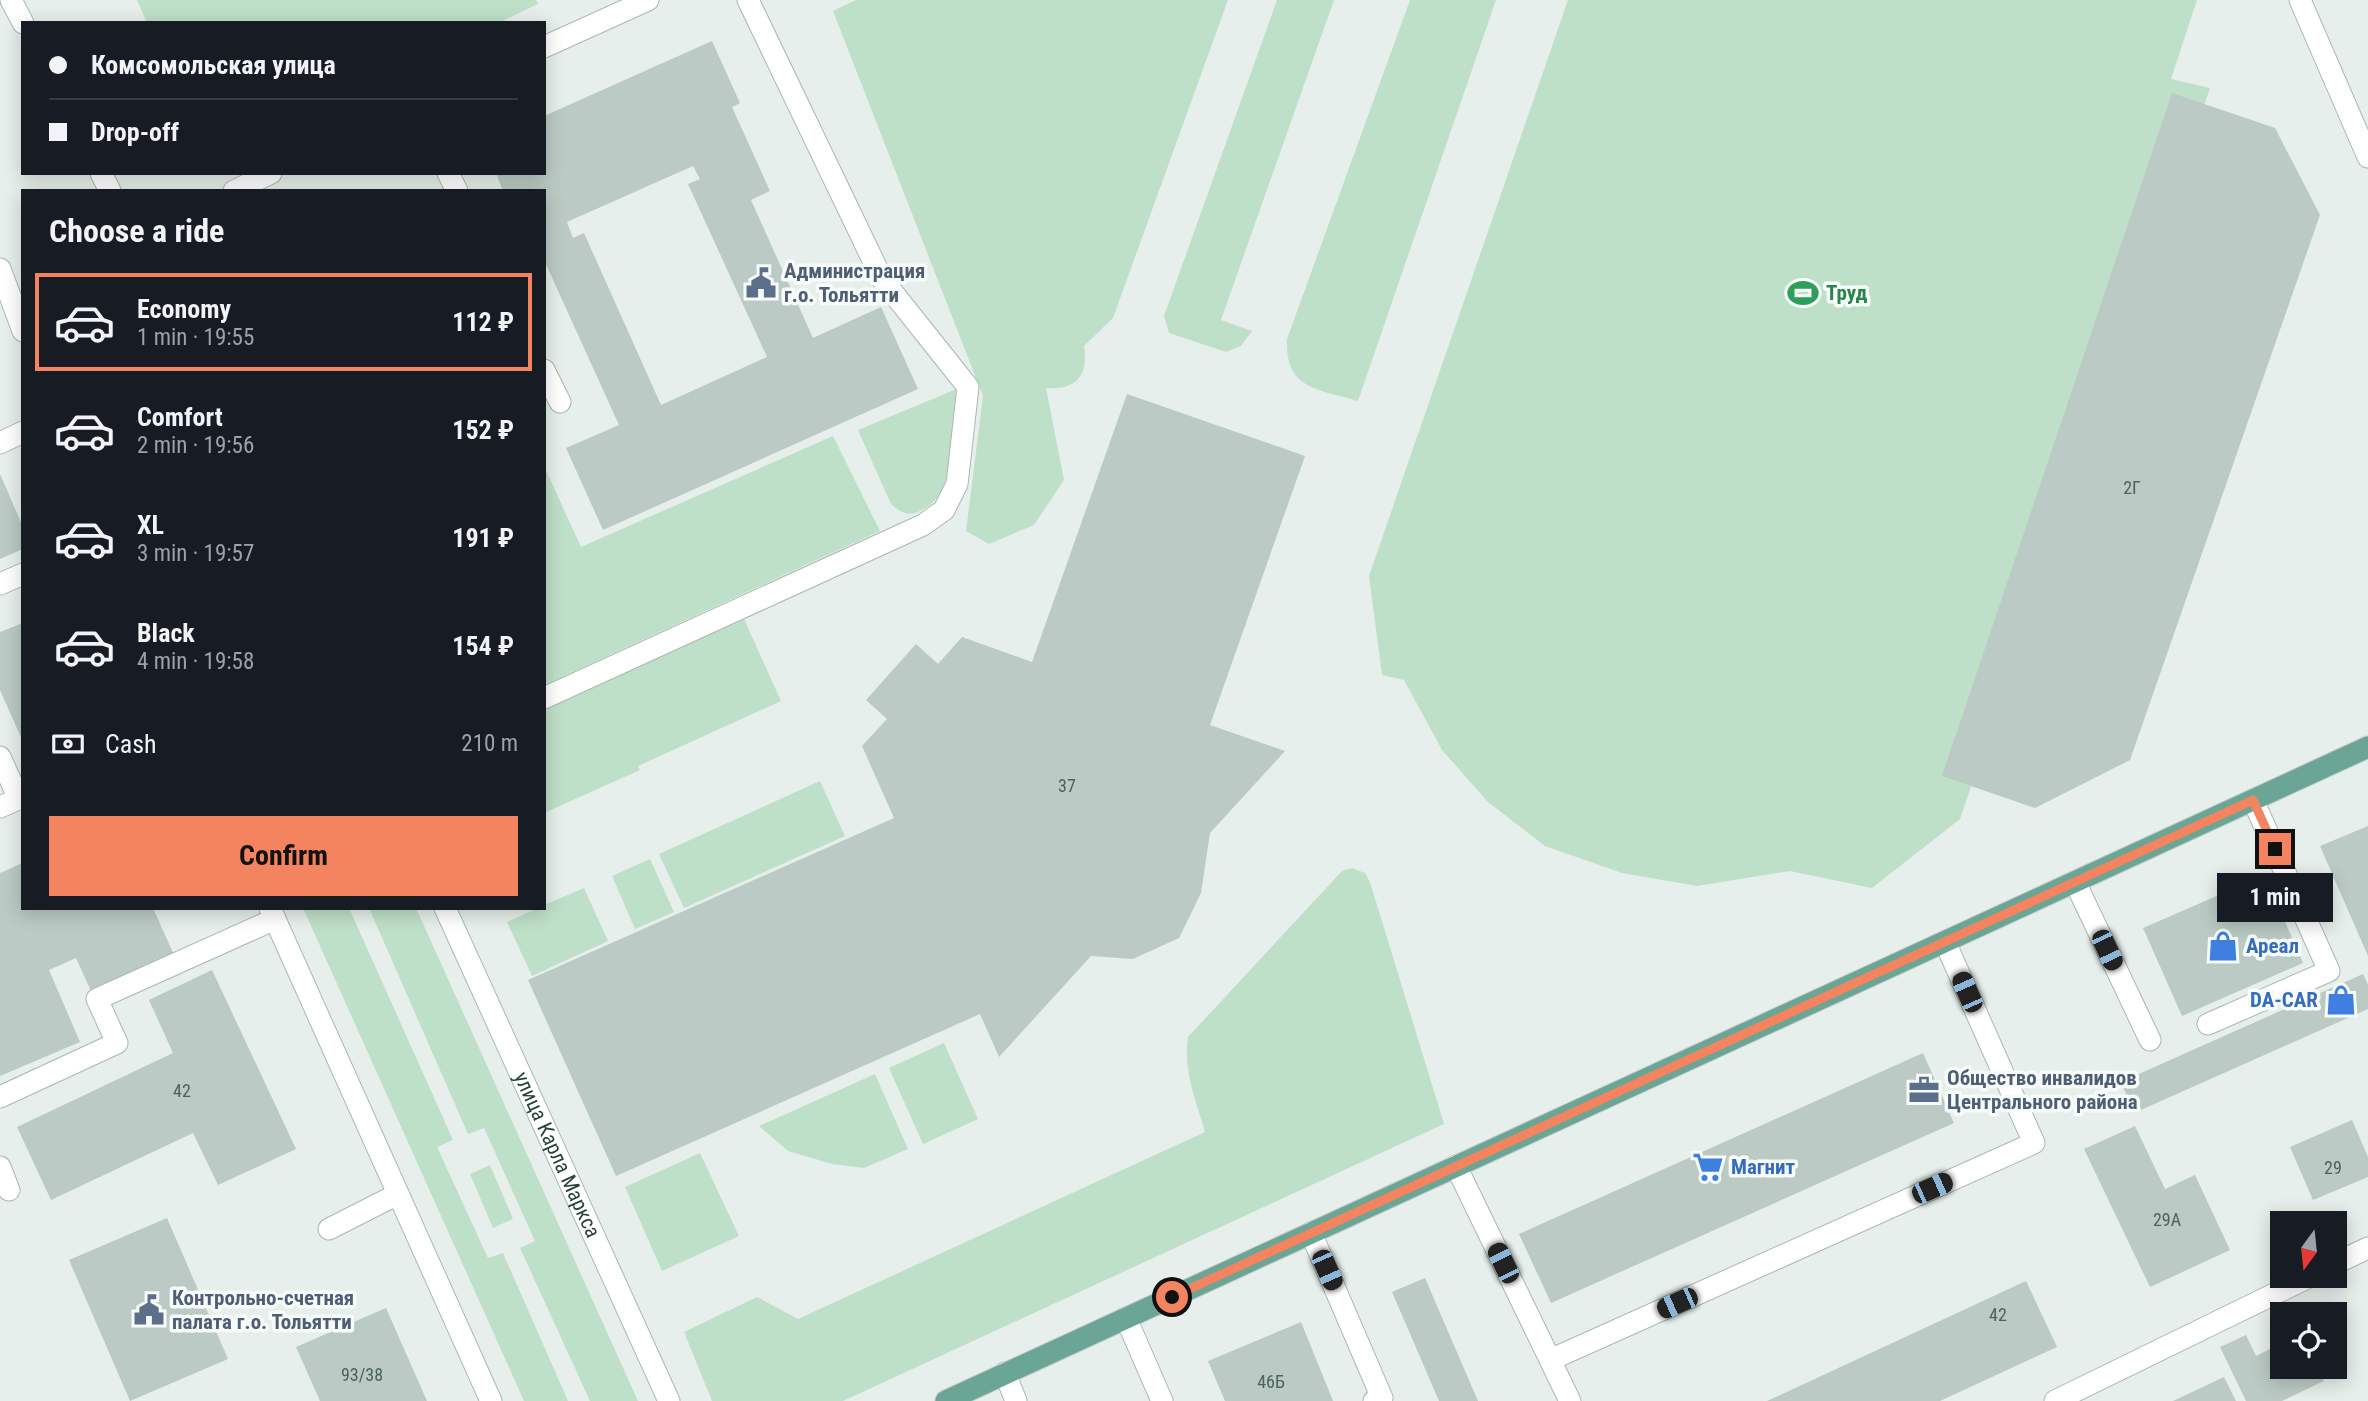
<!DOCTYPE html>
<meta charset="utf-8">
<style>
body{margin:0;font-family:"Roboto Condensed",sans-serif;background:#242831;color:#f1f3f6;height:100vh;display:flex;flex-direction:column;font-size:26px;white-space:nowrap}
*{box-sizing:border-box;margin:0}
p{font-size:23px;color:#9ea1a6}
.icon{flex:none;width:38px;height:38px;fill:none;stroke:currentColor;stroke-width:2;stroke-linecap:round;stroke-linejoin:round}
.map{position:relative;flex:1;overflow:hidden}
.side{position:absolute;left:21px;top:189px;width:525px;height:721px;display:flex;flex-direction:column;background:#171b24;border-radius:0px;box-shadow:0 4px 18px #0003}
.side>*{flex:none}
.hud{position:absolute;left:21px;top:21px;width:525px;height:154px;border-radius:0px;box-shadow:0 4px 18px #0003;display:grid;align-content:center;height:154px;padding:0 28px;background:#171b24}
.needle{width:46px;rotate:195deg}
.fabs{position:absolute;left:2270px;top:1211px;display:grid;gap:14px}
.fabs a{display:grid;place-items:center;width:77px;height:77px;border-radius:0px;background:#171b24;box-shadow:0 4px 18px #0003;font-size:35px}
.end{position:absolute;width:32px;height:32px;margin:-16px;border:9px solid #f4845f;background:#111;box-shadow:0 0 0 4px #111}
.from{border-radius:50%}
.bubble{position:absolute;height:49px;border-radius:0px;background:#171b24;box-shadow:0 4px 18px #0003;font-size:23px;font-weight:700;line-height:49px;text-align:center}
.car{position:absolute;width:21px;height:42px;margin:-21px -10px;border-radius:9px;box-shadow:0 0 5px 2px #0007;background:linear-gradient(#222 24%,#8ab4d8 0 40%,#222 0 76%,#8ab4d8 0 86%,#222 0)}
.hud b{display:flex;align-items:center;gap:24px;height:66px;font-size:26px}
.hud b+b{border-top:2px solid #363941}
.hud i{width:18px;height:18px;background:#f1f3f6}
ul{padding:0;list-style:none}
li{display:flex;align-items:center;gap:21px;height:98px;margin:0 14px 10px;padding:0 14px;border:4px solid transparent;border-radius:0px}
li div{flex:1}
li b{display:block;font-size:26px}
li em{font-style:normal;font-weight:700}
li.on{border-color:#f4845f}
li>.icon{width:63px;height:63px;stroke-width:1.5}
h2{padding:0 28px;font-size:32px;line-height:84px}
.pay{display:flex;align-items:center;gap:18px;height:77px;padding:0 28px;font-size:26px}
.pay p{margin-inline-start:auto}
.button{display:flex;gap:14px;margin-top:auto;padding:14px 28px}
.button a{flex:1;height:80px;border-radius:0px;background:#f4845f;color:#111;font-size:28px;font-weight:700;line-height:80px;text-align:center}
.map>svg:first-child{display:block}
</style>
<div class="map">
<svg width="2368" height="1401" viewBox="0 0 2368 1401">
<rect width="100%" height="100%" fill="#e6efeb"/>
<path fill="#bfe0c8" d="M 137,0 L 536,0 L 538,4 L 498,23 L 147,23 Z
M 856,0 L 1228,0 L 1113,318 L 1084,346 C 1089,375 1076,391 1046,388 L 1064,480 L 1034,525 L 989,544 L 966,531 L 983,396 L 833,11 Z
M 1277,0 L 1334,0 L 1221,320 L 1252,331 L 1241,346 L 1226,352 L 1169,333 L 1164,316 Z
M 1410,0 L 1496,0 L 1358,401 C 1318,389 1285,390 1287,339 Z
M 1568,0 L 2197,0 L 2171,79 L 2210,88 L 1960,819 L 1872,888 L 1790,871 L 1697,886 L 1622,873 L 1545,846 L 1488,802 L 1442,750 L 1404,680 L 1382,675 L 1369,576 Z
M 959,388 C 955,416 953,471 940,494 C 935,502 928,507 920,511 C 907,517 900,512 891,504 L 858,430 Z
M 833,436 L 880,531 L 544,685 L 544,466 L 581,547 Z
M 744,619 L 781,701 L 638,766 L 640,770 L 544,813 L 544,710 Z
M 820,781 L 845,836 L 684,908 L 659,854 Z
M 650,859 L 674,912 L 635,929 L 612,876 Z
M 1352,868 L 1365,873 L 1370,882 L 1444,1124 L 843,1401 L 712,1401 L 684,1332 L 757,1297 L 798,1319 L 1205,1132 C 1196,1100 1183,1072 1188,1037 L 1342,871 Z
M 584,888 L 608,941 L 532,976 L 507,922 L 538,908 L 544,908 L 544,905 Z
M 303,908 L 349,908 L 453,1140 L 437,1147 L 488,1258 L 503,1253 L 568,1401 L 524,1401 Z
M 369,908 L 416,908 L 638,1401 L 590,1401 L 520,1248 L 535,1241 L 484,1128 L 468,1134 Z
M 944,1043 L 978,1119 L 923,1144 L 889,1068 Z
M 875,1074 L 908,1149 L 864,1168 L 832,1164 L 788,1151 L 759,1126 Z
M 700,1153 L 739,1236 L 662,1271 L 625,1187 Z
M 490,1165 L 513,1219 L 493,1228 L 470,1174 Z"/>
<path fill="#bbcac4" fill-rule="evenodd" d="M 712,41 L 740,103 L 732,107 L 770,191 L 751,200 L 813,338 L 881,307 L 918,389 L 603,530 L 566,448 L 619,425 L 544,260 L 544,191 L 503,191 L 496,173 L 544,173 L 544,116 ZM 693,166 L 700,179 L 688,184 L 767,357 L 661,405 L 584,233 L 573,238 L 567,222 Z
M 2172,93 L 2275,128 L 2320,215 L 2130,760 L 2035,808 L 1942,776 Z
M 1127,394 L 1305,456 L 1210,725 L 1285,751 L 1210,833 L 1201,893 L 1179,938 L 1133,959 L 1091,956 L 999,1057 L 980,1014 L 616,1176 L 528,980 L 894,818 L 862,746 L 887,719 L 866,700 L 916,644 L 938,664 L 962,637 L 1032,662 Z
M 0,474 L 23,527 L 23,549 L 0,559 Z
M 23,623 L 23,742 L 0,690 L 0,632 Z
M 2368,826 L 2368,956 L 2320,846 Z
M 23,863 L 23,908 L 153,908 L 174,955 L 91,991 L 76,958 L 49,970 L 80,1042 L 0,1076 L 0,873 Z
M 2265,875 L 2303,963 L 2182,1016 L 2143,928 Z
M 212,970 L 296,1149 L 218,1185 L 193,1133 L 51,1200 L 17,1127 L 173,1053 L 149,1000 Z
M 2363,974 L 2368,985 L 2368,1009 L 2134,1113 L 2121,1082 Z
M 1923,1053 L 1954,1123 L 1551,1303 L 1519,1234 Z
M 2352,1120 L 2368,1157 L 2368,1177 L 2313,1200 L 2290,1147 Z
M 2135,1126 L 2165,1189 L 2195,1175 L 2230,1250 L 2150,1287 L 2084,1149 Z
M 167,1218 L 228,1359 L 130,1401 L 69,1260 Z
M 1425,1278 L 1478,1401 L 1439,1401 L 1392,1292 Z
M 2026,1281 L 2057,1347 L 1940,1401 L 1767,1401 Z
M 386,1308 L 427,1401 L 320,1401 L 296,1347 Z
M 1301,1322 L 1333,1401 L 1225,1401 L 1208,1361 Z
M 2246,1335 L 2256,1356 L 2282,1343 L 2282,1367 L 2317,1367 L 2324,1381 L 2282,1401 L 2246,1401 L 2220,1347 Z
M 2224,1377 L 2236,1401 L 2173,1401 Z"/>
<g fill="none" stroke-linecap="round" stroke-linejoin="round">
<g stroke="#a8b8b2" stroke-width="23">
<path id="service" d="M 448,173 L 457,191
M 544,370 L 560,402
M 0,443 L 23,432
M 0,584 L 23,574
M 544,698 L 923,525 L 944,510 L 957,484 L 968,387 L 882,279 L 748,0
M 0,757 L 19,799
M 0,807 L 23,797
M 2075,882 L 2150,1040
M 2208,1024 L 2329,971 L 2253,800
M 0,1097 L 117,1043 L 97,999 L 275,919
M 1456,1166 L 1570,1401
M 0,1167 L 9,1190
M 329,1229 L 398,1194
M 1311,1233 L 1382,1398 L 1374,1401
M 1126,1318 L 1162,1401
M 1550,1360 L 2034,1143 L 1945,942
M 1005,1373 L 1016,1401"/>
</g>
<g stroke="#a8b8b2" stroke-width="23">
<path id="minor" d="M 2300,0 L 2368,157
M 544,47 L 648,0
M 234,191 L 271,173
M 2334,1264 L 2368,1248
M 2055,1401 L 2311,1276"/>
</g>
<g stroke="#a4bbb3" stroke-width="23">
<g id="secondary">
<path d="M 11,0 L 23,23"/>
<path d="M 101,173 L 110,191"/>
<path d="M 0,269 L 23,331"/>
<path d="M 270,908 L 491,1401"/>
<path id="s1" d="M 445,908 L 669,1401"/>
</g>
</g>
<g stroke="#c2cac8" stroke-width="23">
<path id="primary" d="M 946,1401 L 2368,747"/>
</g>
<use href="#service" stroke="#fff" stroke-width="21"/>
<use href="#minor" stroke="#fff" stroke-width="21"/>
<use href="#secondary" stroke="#fff" stroke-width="21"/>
<use href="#primary" stroke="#6aa596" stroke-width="21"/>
</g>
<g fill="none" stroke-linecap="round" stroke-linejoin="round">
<path stroke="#f4845f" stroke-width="9" d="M 1172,1297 L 2253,800 L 2275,849"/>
</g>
<defs>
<g id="civic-bare" transform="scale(2.415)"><path d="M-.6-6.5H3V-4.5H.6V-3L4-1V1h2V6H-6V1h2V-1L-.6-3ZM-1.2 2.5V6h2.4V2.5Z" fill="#5c6f8a" stroke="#f7fbf9" stroke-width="2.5" paint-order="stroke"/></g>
<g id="stadium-bare" transform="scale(2.415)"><path d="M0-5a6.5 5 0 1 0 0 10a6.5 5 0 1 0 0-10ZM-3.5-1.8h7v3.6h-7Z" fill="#2e9e5b" stroke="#f7fbf9" stroke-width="2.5" paint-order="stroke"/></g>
<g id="shop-bare" transform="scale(2.415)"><path d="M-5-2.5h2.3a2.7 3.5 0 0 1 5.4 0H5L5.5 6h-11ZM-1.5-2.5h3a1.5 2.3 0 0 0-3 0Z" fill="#3f7fe0" stroke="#f7fbf9" stroke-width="2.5" paint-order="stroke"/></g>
<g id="office-bare" transform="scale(2.415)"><path d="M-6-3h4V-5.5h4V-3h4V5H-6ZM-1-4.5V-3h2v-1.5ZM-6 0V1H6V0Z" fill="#5c6f8a" stroke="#f7fbf9" stroke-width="2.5" paint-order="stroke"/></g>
<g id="supermarket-bare" transform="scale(2.415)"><path d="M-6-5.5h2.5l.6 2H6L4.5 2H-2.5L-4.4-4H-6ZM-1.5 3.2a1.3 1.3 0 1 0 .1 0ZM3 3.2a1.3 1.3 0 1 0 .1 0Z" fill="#3f7fe0" stroke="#f7fbf9" stroke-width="2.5" paint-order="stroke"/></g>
</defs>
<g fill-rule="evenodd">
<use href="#civic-bare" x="761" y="283"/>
<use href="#stadium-bare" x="1803" y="293"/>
<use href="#shop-bare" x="2223" y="946"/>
<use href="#shop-bare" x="2341" y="1000"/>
<use href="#office-bare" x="1924" y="1090"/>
<use href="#supermarket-bare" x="1708" y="1167"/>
<use href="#civic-bare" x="149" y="1310"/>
</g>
<g text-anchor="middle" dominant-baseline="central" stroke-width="7" stroke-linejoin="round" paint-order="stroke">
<g font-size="18" fill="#4a645c">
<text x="2132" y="487">2Г</text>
<text x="1067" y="785">37</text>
<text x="182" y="1090">42</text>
<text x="2333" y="1167">29</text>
<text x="2167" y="1219">29А</text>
<text x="1998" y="1314">42</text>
<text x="362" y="1374">93/38</text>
<text x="1271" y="1381">46Б</text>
</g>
<g font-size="21" font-weight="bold" fill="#4e5e75" stroke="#f7fbf9" text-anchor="start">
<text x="784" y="271">Администрация<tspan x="784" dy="24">г.о. Тольятти</tspan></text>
<text x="1947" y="1078">Общество инвалидов<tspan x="1947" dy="24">Центрального района</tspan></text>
<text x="172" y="1298">Контрольно-счетная<tspan x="172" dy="24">палата г.о. Тольятти</tspan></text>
</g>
<g font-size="21" font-weight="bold" fill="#27864d" stroke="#f7fbf9" text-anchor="start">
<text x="1826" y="293">Труд</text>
</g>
<g font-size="21" font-weight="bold" fill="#366cbe" stroke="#f7fbf9" text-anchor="start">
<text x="2246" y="946">Ареал</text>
<text x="2318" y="1000" text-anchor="end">DA-CAR</text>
<text x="1731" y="1167">Магнит</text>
</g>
<g font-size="21" fill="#24423a" stroke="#f7fbf9">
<text stroke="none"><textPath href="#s1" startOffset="271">улица Карла Маркса</textPath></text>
</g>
</g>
</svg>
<div class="fabs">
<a><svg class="needle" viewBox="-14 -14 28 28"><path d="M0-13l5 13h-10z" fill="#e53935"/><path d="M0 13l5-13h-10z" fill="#9ea1a6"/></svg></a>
<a><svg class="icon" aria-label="locate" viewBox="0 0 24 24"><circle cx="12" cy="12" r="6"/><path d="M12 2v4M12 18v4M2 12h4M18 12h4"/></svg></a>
</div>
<i class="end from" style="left:1172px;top:1297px"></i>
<i class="end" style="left:2275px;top:849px"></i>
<div class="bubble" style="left:2217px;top:873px;width:116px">1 min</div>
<i class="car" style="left:2107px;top:950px;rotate:155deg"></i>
<i class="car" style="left:1967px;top:992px;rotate:336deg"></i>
<i class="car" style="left:1932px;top:1188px;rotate:66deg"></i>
<i class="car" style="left:1503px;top:1263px;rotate:334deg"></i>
<i class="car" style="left:1327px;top:1270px;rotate:156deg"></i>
<i class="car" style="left:1677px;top:1303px;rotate:246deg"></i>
<div class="hud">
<b><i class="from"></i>Комсомольская улица</b>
<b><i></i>Drop-off</b>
</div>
<section class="side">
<h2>Choose a ride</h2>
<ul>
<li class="on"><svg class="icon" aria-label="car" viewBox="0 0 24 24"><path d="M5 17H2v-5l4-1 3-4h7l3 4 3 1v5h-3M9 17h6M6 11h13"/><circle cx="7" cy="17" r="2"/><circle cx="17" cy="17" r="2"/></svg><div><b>Economy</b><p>1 min · 19:55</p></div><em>112 ₽</em></li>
<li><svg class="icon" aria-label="car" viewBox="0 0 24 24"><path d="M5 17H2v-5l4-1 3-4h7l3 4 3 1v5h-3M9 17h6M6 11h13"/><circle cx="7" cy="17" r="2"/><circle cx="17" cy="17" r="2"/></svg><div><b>Comfort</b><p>2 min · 19:56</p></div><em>152 ₽</em></li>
<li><svg class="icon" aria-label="car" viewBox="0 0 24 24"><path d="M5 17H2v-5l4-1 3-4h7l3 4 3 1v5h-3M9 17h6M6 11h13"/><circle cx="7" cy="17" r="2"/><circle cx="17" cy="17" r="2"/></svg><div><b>XL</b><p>3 min · 19:57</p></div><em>191 ₽</em></li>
<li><svg class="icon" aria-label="car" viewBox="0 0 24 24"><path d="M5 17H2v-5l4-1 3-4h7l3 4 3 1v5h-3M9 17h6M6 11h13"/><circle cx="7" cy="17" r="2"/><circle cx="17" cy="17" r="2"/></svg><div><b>Black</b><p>4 min · 19:58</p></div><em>154 ₽</em></li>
</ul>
<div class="pay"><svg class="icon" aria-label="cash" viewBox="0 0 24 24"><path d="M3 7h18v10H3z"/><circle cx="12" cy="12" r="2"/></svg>Cash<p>210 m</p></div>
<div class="button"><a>Confirm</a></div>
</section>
</div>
